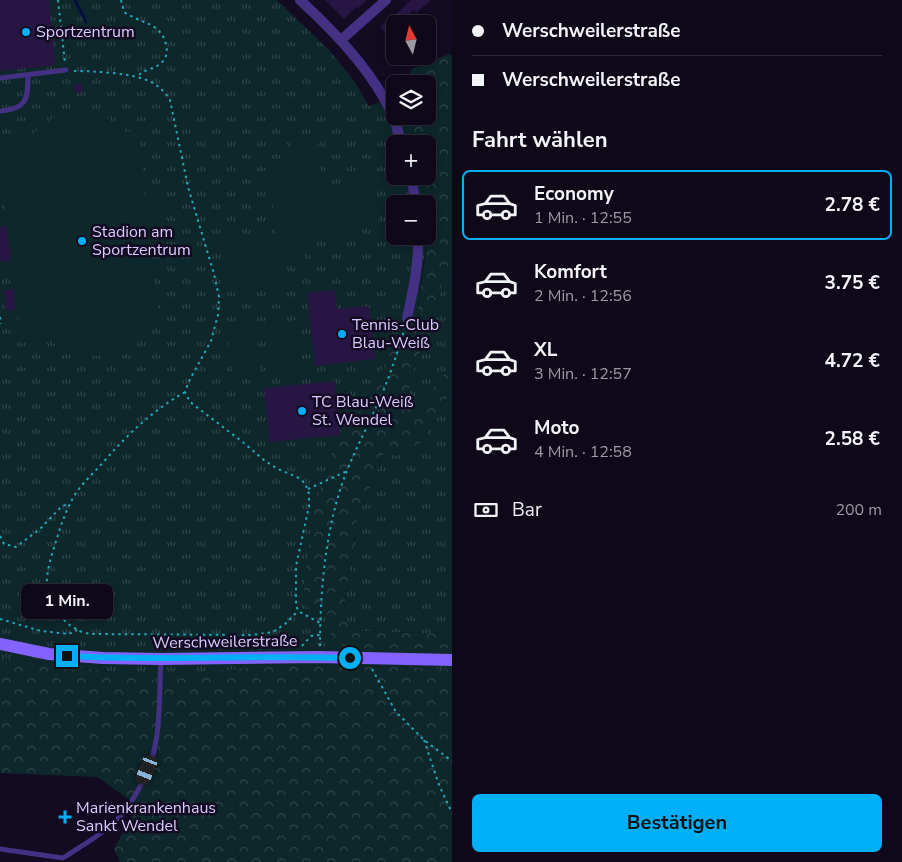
<!DOCTYPE html>
<html lang="de">
<meta charset="utf-8">
<style>
body{margin:0;font-family:"Nunito Sans",sans-serif;background:#171122;color:#f1f3f6;height:100vh;display:flex;flex-direction:column;font-size:19px;white-space:nowrap}
*{box-sizing:border-box;margin:0}
p{font-size:16px;color:#9b9aa2}
.icon{flex:none;width:28px;height:28px;fill:none;stroke:currentColor;stroke-width:2;stroke-linecap:round;stroke-linejoin:round}
.map{position:relative;flex:1;overflow:hidden}
.drawer{display:flex;flex-direction:column;background:#0e0819;width:450px}
.drawer>*{flex:none}
.hud{display:grid;align-content:center;height:110px;padding:0 20px;background:#0e0819}
.needle{width:32px;rotate:353deg}
.buttons{position:absolute;left:386px;top:15px;display:grid;gap:10px}
.buttons a{display:grid;place-items:center;width:50px;height:50px;border-radius:8px;background:#0e0819;box-shadow:0 2px 8px #0003,0 0 0 1px #2e2938;font-size:25px}
.end{position:absolute;width:22px;height:22px;margin:-11px;border:6px solid #00aff6;background:#111;box-shadow:0 0 0 2px #111}
.from{border-radius:50%}
.bubble{position:absolute;height:35px;border-radius:8px;background:#0e0819;box-shadow:0 2px 8px #0003,0 0 0 1px #2e2938;font-size:16px;font-weight:700;line-height:35px;text-align:center}
.car{position:absolute;width:15px;height:30px;margin:-15px -8px;border-radius:6px;box-shadow:0 0 4px 1px #0007;background:linear-gradient(#222 24%,#8ab4d8 0 40%,#222 0 76%,#8ab4d8 0 86%,#222 0)}
.hud b{display:flex;align-items:center;gap:18px;height:48px;font-size:19px}
.hud b+b{border-top:1px solid #2e2938}
.hud i{width:12px;height:12px;background:#f1f3f6}
ul{padding:0;list-style:none}
li{display:flex;align-items:center;gap:15px;height:70px;margin:0 10px 8px;padding:0 10px;border:2px solid transparent;border-radius:8px}
li div{flex:1}
li b{display:block;font-size:19px}
li em{font-style:normal;font-weight:700}
li.selected{border-color:#00aff6}
li>.icon{width:45px;height:45px;stroke-width:1.5}
h2{padding:0 20px;font-size:22px;line-height:60px}
.pay{display:flex;align-items:center;gap:12px;height:55px;padding:0 20px;font-size:19px}
.pay p{margin-inline-start:auto}
.action{display:flex;gap:10px;margin-top:auto;padding:10px 20px}
.action a{flex:1;height:58px;border-radius:8px;background:#00aff6;color:#111;font-size:20px;font-weight:700;line-height:58px;text-align:center}
main{display:flex;flex:1;min-height:0}
.map>svg:first-child{display:block}
</style>
<main>
<div class="map">
<svg width="452" height="862" viewBox="0 0 452 862">
<defs>
<pattern id="grass-tufts" width="24" height="20" patternUnits="userSpaceOnUse" patternTransform="scale(1.25)"><rect width="24" height="20" fill="#0d272b"/><path d="M3 7l-1-3M5 7V3M7 7l1-3M15 17l-1-3M17 17v-4M19 17l1-3" fill="none" stroke="#30454b"/></pattern>
<pattern id="forest-crowns" width="20" height="18" patternUnits="userSpaceOnUse" patternTransform="scale(1.25)"><rect width="20" height="18" fill="#0d272b"/><path d="M2 6a3 3 0 1 1 6 0M12 15a3 3 0 1 1 6 0" fill="none" stroke="#30454b"/></pattern>
</defs>
<rect width="100%" height="100%" fill="#130b21"/>
<path fill="url(#grass-tufts)" d="M 0,0 L 277,0 L 330,51 L 354,81 L 369,106 L 395,97 L 395,116 L 408,116 L 418,144 L 395,144 L 395,176 L 424,176 L 426,204 L 395,204 L 395,236 L 427,236 L 418,308 L 394,338 L 374,389 L 330,456 L 314,609 L 329,616 L 331,634 L 355,648 L 452,648 L 452,670 L 402,667 L 288,665 L 180,679 L 166,686 L 144,676 L 0,657 Z
M 444,277 L 451,279 L 452,286 L 452,369 L 442,376 L 421,404 L 408,397 L 410,380 L 439,299 Z
M 452,389 L 452,634 L 357,631 L 348,625 L 344,608 L 358,517 L 384,452 L 398,456 L 423,441 Z"/>
<path fill="url(#forest-crowns)" d="M 449,54 L 452,56 L 452,286 L 451,279 L 444,277 L 439,299 L 410,380 L 408,397 L 421,404 L 442,376 L 452,369 L 452,389 L 423,441 L 398,456 L 384,452 L 358,517 L 344,607 L 348,625 L 357,631 L 452,634 L 452,648 L 355,648 L 338,645 L 331,634 L 329,616 L 314,609 L 306,607 L 304,586 L 313,513 L 330,456 L 374,389 L 394,338 L 418,308 L 428,236 L 428,204 L 426,204 L 424,176 L 428,176 L 428,144 L 418,144 L 408,116 L 428,116 L 428,84 L 405,84 L 412,69 Z
M 0,657 L 144,676 L 166,686 L 179,679 L 212,671 L 288,665 L 402,667 L 452,670 L 452,862 L 120,862 L 114,849 L 137,805 L 97,777 L 0,773 Z"/>
<path fill="#0d272b" d="M 80,114 C 101,115 110,117 125,132 L 138,131 L 145,199 L 160,198 L 166,255 L 151,257 L 158,315 L 150,315 C 144,330 134,343 119,350 C 97,361 66,357 50,339 L 21,343 L 11,261 L 0,262 L 0,227 L 7,226 L 0,154 L 0,142 L 29,139 C 45,119 55,116 80,114 Z
M 317,135 L 323,187 L 348,184 L 347,173 L 373,170 L 379,223 L 353,226 L 354,236 L 302,241 L 304,260 L 279,263 L 281,286 L 229,292 L 224,241 L 276,235 L 268,160 L 293,158 L 290,138 Z
M 296,320 L 302,372 L 274,375 L 269,323 Z
M 255,324 L 261,375 L 233,378 L 226,328 Z"/>
<g fill="none" stroke-linecap="round" stroke-linejoin="round">
<path stroke="#050f40" stroke-width="3" d="M 75,0 L 86,22"/>
</g>
<path fill="#271544" d="M 0,0 L 49,0 L 55,65 L 0,71 Z
M 325,0 L 367,0 L 357,9 L 356,7 L 344,19 Z
M 411,0 L 431,0 L 416,13 L 414,10 L 399,24 L 395,24 L 395,34 L 391,38 L 380,27 L 391,16 L 393,17 Z
M 82,84 L 83,92 L 75,93 L 74,85 Z
M 7,226 L 11,260 L 0,262 L 0,227 Z
M 13,289 L 16,310 L 6,311 L 4,290 Z
M 335,290 L 337,309 L 369,306 L 375,359 L 315,366 L 307,293 Z
M 335,381 L 340,435 L 269,442 L 264,388 Z"/>
<g fill="none" stroke-linecap="round" stroke-linejoin="round">
<path stroke="#22a8bb" stroke-width="2" stroke-dasharray="2.5 4" stroke-linecap="butt" d="M 58,0 L 65,63
M 121,0 L 124,12 C 141,24 161,22 166,45 C 168,52 166,59 161,63 C 154,70 143,69 137,77
M 74,71 C 93,71 132,73 149,81 C 158,85 165,92 170,100 L 188,187 L 214,274 L 219,297 L 218,315 L 211,341 L 189,381 L 185,392 L 190,402 L 244,443 L 265,461 L 278,469 L 297,477 L 305,483 L 309,494 L 309,506 L 296,566 L 296,604 L 298,611 L 320,623
M 0,317 L 1,324
M 185,392 C 150,412 125,437 99,467 C 91,475 83,483 76,493 C 67,507 62,522 57,538 C 53,551 48,565 47,579 C 45,597 60,621 76,629 C 80,632 86,633 91,634 L 252,635 L 273,632 L 285,624 L 298,611
M 308,489 L 347,471
M 0,536 L 4,544 L 16,547 L 40,529 L 62,506 L 69,504
M 0,619 L 41,631 L 69,634 L 77,630
M 302,646 L 311,636 L 320,635
M 320,646 C 320,594 325,536 341,487 C 352,453 371,422 384,389 C 392,369 399,348 405,327
M 372,669 L 396,712 L 424,740 L 452,761
M 424,740 L 439,785 L 452,813"/>
<path stroke="#443184" stroke-width="5" d="M 0,78 L 66,70
M 0,111 C 27,109 28,99 28,75
M 0,849 L 63,858 C 81,846 100,836 116,821 C 131,806 148,775 153,755 C 161,724 159,691 161,659"/>
<path stroke="#443184" stroke-width="10" d="M 300,0 C 334,31 373,72 392,114 C 396,124 399,134 402,144
M 341,40 L 386,0
M 411,176 L 416,204
M 407,318 C 413,291 419,264 418,236"/>
<path stroke="#8362ff" stroke-width="12" d="M 0,644 L 49,654 L 103,658 L 161,659 L 319,657 L 452,660"/>
</g>
<g fill="none" stroke-linecap="round" stroke-linejoin="round">
<path stroke="#00aff6" stroke-width="6" d="M 67,656 C 161,661 256,655 350,658"/>
</g>
<g fill="#00aff6" stroke="#130b21" stroke-width="2">
<circle cx="26" cy="32" r="5"/>
<circle cx="82" cy="241" r="5"/>
<circle cx="342" cy="334" r="5"/>
<circle cx="302" cy="411" r="5"/>
<path d="M62.5 809.5h5v5h5v5h-5v5h-5v-5h-5v-5h5z"/>
</g>
<g text-anchor="middle" dominant-baseline="central" stroke-width="5" stroke-linejoin="round" paint-order="stroke">
<g font-size="16" fill="#dacbff" stroke="#130b21" text-anchor="start">
<text x="36" y="32">Sportzentrum</text>
<text x="92" y="232">Stadion am<tspan x="92" dy="18">Sportzentrum</tspan></text>
<text x="352" y="325">Tennis-Club<tspan x="352" dy="18">Blau-Weiß</tspan></text>
<text x="312" y="402">TC Blau-Weiß<tspan x="312" dy="18">St. Wendel</tspan></text>
<text x="76" y="808">Marienkrankenhaus<tspan x="76" dy="18">Sankt Wendel</tspan></text>
</g>
<g font-size="16" fill="#dacbff" stroke="#130b21">
<text transform="translate(225 642) rotate(-1)">Werschweilerstraße</text>
</g>
</g>
</svg>
<div class="buttons">
<a><svg class="needle" viewBox="-14 -14 28 28"><path d="M0-13l5 13h-10z" fill="#e53935"/><path d="M0 13l5-13h-10z" fill="#9b9aa2"/></svg></a>
<a><svg class="icon" aria-label="layers" viewBox="0 0 24 24"><path d="M12 4l9 5-9 5-9-5zM3 14l9 5 9-5"/></svg></a>
<a>+</a>
<a>−</a>
</div>
<i class="end from" style="left:350px;top:658px"></i>
<i class="end" style="left:67px;top:656px"></i>
<div class="bubble" style="left:21px;top:584px;width:92px">1 Min.</div>
<i class="car" style="left:147px;top:770px;rotate:202deg"></i>
</div>
<section class="drawer">
<div class="hud">
<b><i class="from"></i>Werschweilerstraße</b>
<b><i></i>Werschweilerstraße</b>
</div>
<h2>Fahrt wählen</h2>
<ul>
<li class="selected"><svg class="icon" aria-label="car" viewBox="0 0 24 24"><path d="M5 17H2v-5l4-1 3-4h7l3 4 3 1v5h-3M9 17h6M6 11h13"/><circle cx="7" cy="17" r="2"/><circle cx="17" cy="17" r="2"/></svg><div><b>Economy</b><p>1 Min. · 12:55</p></div><em>2.78 €</em></li>
<li><svg class="icon" aria-label="car" viewBox="0 0 24 24"><path d="M5 17H2v-5l4-1 3-4h7l3 4 3 1v5h-3M9 17h6M6 11h13"/><circle cx="7" cy="17" r="2"/><circle cx="17" cy="17" r="2"/></svg><div><b>Komfort</b><p>2 Min. · 12:56</p></div><em>3.75 €</em></li>
<li><svg class="icon" aria-label="car" viewBox="0 0 24 24"><path d="M5 17H2v-5l4-1 3-4h7l3 4 3 1v5h-3M9 17h6M6 11h13"/><circle cx="7" cy="17" r="2"/><circle cx="17" cy="17" r="2"/></svg><div><b>XL</b><p>3 Min. · 12:57</p></div><em>4.72 €</em></li>
<li><svg class="icon" aria-label="car" viewBox="0 0 24 24"><path d="M5 17H2v-5l4-1 3-4h7l3 4 3 1v5h-3M9 17h6M6 11h13"/><circle cx="7" cy="17" r="2"/><circle cx="17" cy="17" r="2"/></svg><div><b>Moto</b><p>4 Min. · 12:58</p></div><em>2.58 €</em></li>
</ul>
<div class="pay"><svg class="icon" aria-label="cash" viewBox="0 0 24 24"><path d="M3 7h18v10H3z"/><circle cx="12" cy="12" r="2"/></svg>Bar<p>200 m</p></div>
<div class="action"><a>Bestätigen</a></div>
</section>
</main>
